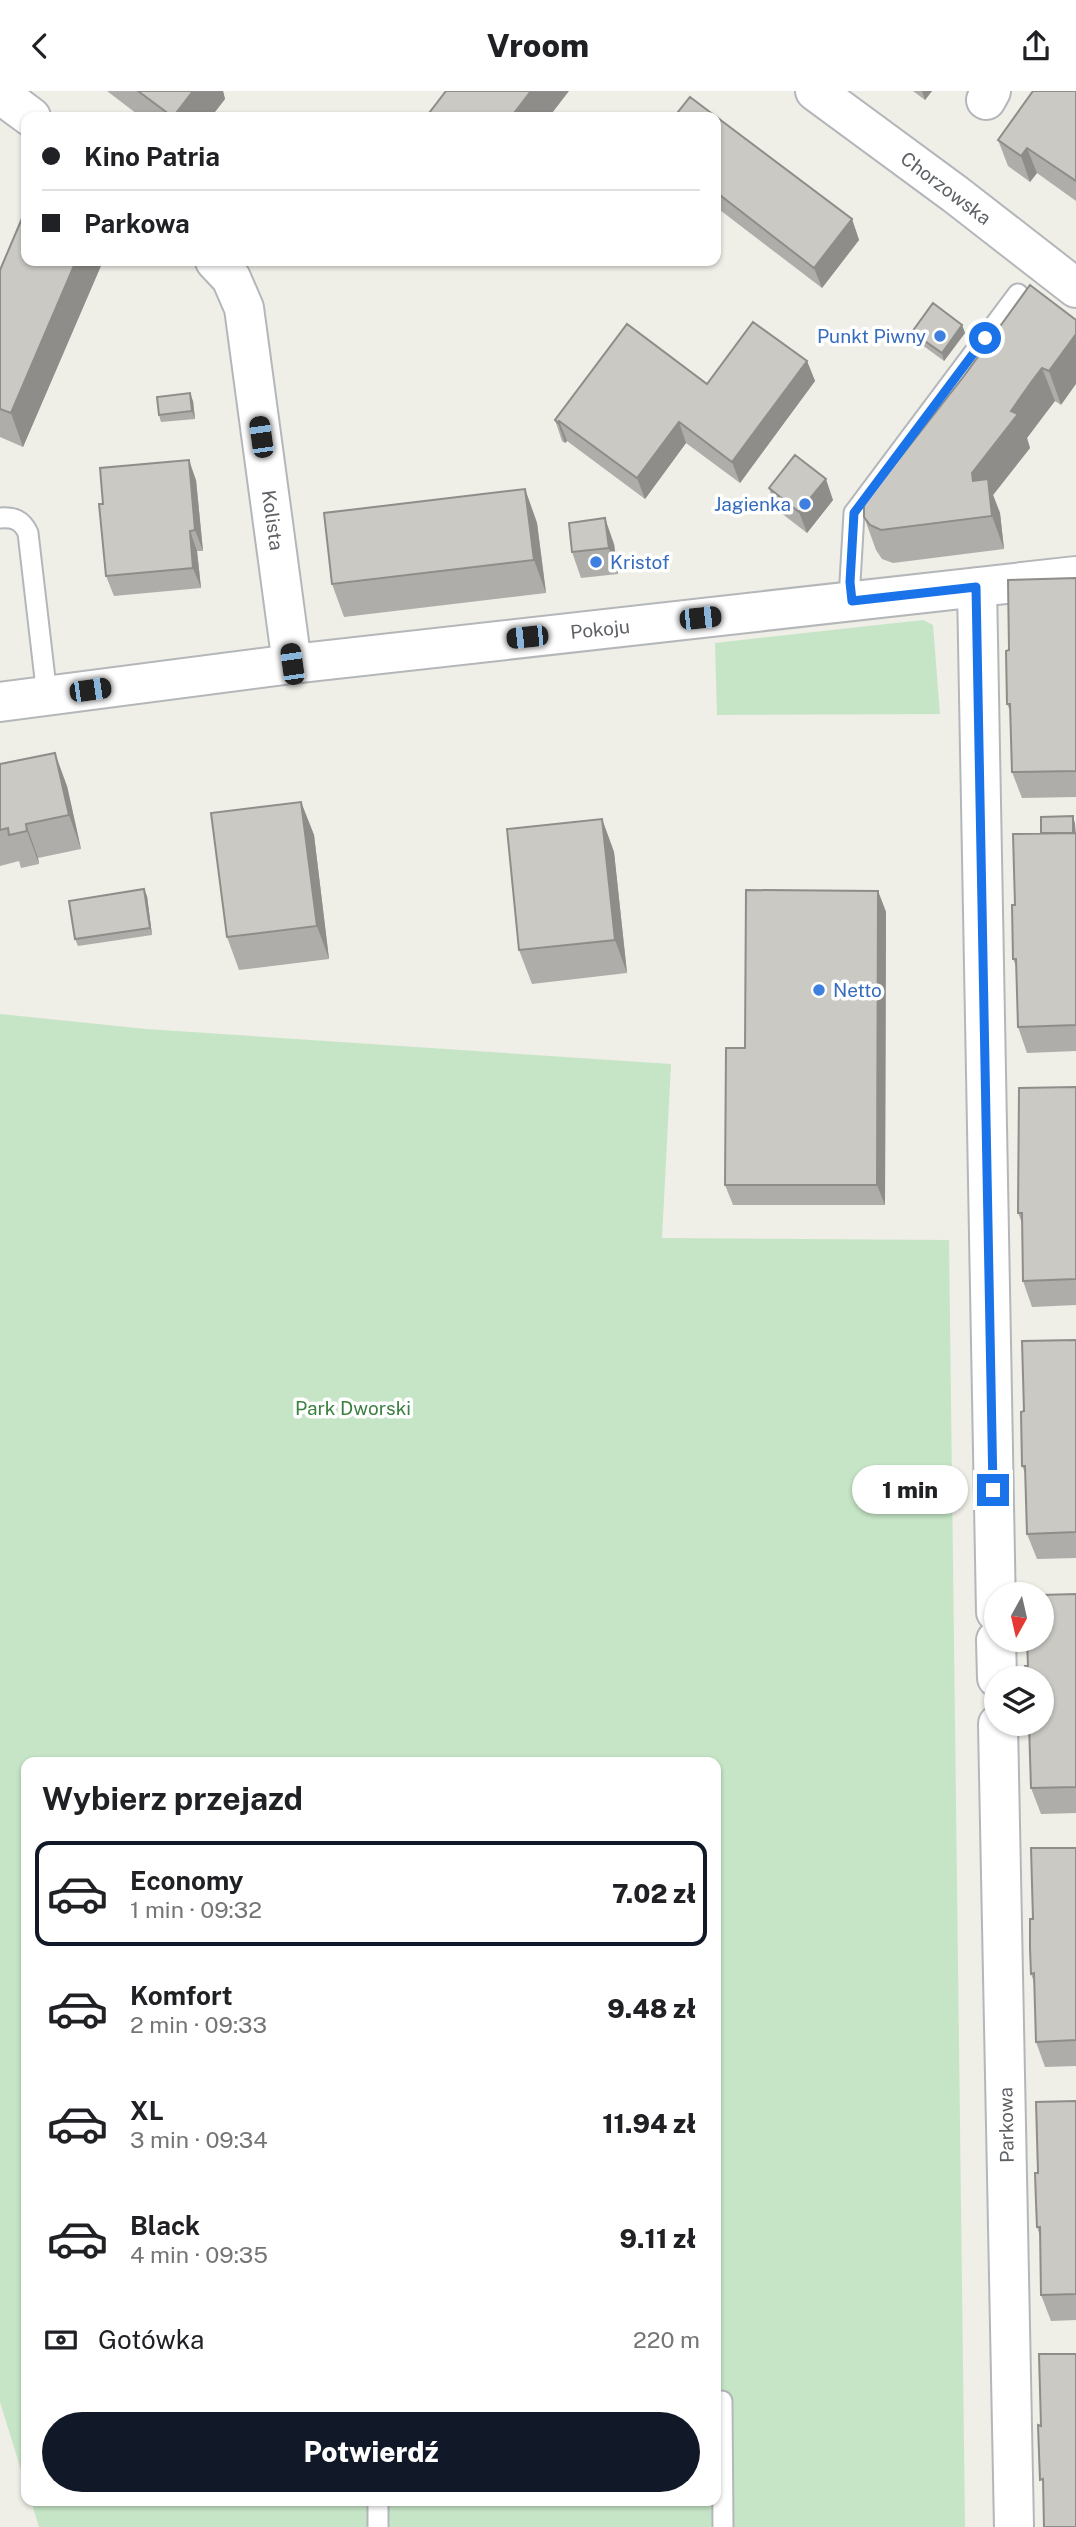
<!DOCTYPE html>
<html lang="pl">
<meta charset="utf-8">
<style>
body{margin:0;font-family:"Public Sans",sans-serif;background:#f6f6f6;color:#202124;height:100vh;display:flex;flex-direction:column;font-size:26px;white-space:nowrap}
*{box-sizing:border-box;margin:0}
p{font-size:23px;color:#757577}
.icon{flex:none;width:38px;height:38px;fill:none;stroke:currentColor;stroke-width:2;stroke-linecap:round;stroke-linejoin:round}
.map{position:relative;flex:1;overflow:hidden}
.panel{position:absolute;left:21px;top:1666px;width:700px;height:749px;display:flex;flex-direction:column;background:#fff;border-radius:14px;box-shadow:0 2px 5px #0004}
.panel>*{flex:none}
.banner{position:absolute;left:21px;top:21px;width:700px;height:154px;border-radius:14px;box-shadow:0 2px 5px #0004;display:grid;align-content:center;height:154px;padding:0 21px;background:#fff}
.needle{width:46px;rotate:188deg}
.buttons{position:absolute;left:984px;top:1491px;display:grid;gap:14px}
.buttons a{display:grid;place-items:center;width:70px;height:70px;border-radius:50%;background:#fff;box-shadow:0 2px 5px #0004;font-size:35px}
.end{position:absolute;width:32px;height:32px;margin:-16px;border:9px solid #1a73e8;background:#fff;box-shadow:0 0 0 4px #fff}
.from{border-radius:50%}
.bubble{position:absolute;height:49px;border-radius:24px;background:#fff;box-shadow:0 2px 5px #0004;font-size:23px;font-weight:800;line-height:49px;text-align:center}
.car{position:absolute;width:21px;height:42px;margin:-21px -10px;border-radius:9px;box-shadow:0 0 5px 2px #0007;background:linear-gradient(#222 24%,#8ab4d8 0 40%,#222 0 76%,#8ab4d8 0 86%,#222 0)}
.banner b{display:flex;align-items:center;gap:24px;height:66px;font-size:26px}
.banner b+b{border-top:2px solid #e0e0e0}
.banner i{width:18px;height:18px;background:#202124}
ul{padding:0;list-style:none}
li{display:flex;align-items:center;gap:21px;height:105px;margin:0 14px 10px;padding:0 7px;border:4px solid transparent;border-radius:14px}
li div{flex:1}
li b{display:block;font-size:26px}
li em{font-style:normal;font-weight:800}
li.current{border-color:#111827}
li>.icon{width:63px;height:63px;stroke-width:1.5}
h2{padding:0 21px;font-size:32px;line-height:84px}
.pay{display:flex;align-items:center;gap:18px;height:77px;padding:0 21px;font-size:26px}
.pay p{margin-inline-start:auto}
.cta{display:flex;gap:14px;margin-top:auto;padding:14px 21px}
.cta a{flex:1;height:80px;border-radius:42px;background:#111827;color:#fff;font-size:28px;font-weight:800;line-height:80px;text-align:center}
header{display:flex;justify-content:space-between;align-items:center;height:91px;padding:0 21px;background:#fff;font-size:32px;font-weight:800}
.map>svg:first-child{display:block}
</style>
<header><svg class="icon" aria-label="back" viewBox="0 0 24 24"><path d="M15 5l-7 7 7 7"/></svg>Vroom<svg class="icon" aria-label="share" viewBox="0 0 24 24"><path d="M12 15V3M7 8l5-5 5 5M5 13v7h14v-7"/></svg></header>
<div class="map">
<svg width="1076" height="2436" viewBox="0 0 1076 2436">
<rect width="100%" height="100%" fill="#efeee7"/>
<path fill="#c6e5c6" d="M 923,529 L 933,534 L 940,623 L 717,624 L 715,552 Z
M 0,923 L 146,938 L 671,973 L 662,1147 L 949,1149 L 965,2436 L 39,2436 L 31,2410 L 716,2410 L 716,1671 L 26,1671 L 26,2395 L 0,2311 Z"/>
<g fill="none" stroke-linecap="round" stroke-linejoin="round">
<g stroke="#b4b7ba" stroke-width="23">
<path id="service" d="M 0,427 C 14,426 22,429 28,442 L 47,605
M 852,510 L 850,491 L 854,422 L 1018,203
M 722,2310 L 723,2436
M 378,2436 L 378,2410"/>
</g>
<g stroke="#b4b7ba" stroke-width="42">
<path id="minor" d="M 0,3 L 31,26
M 986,9 L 991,0
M 215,170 L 231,187 L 244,217 L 292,573
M 977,496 L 996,1521
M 0,611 L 292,573 L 1076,485
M 996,1549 L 997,1587
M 998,1633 L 1014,2436"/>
</g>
<g stroke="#b4b7ba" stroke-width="42">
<path id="tertiary" d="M 815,0 L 955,103 L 1076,197"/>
</g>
<use href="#service" stroke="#fff" stroke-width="19"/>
<use href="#minor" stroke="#fff" stroke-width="38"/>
<use href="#tertiary" stroke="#fff" stroke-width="38"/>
</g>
<path fill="#afada9" d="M 107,0 L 223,0 L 225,8 L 211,26 L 141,26 Z
M 913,0 L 932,0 L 925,9 Z
M 1076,0 L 1076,110 L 1037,82 L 1030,91 L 1008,75 L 998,49 Z
M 716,26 L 852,128 L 859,149 L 822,197 L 716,116 Z
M 26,170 L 103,170 L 23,356 L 0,346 L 0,179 Z
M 1030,194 L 1061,314 L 1055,310 L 1044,323 L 1027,347 L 1030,357 L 993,404 L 1000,422 L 1004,458 L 893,472 L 882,468 L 876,459 L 864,426 L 964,285 Z
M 962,234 L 965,242 L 944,270 L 914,248 L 912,241 Z
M 807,270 L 815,290 L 740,392 L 686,352 L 645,408 L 567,350 L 565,352 L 562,350 L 555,329 Z
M 193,310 L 195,328 L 161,331 L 159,324 Z
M 196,389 L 203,460 L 197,460 L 201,497 L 114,505 L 106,485 L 103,413 Z
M 769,397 L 833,409 L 807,442 L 776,418 Z
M 525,398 L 537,432 L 546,502 L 344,526 L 332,493 Z
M 614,453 L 618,483 L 581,487 L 572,461 Z
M 1076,487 L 1076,706 L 1022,707 L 1012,681 L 1011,622 L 1007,613 L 1009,559 Z
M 0,673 L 67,695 L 81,758 L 38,767 L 39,773 L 21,777 L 19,770 L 0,775 Z
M 301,711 L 314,744 L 329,868 L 239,879 L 227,846 Z
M 1073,725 L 1075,733 L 1076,742 L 1076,960 L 1027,962 L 1018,936 L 1017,877 L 1013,868 L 1015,814 L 1041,742 Z
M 602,728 L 614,761 L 627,882 L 532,893 L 519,859 Z
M 878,800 L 886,821 L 885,1114 L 733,1114 L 725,1094 L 745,957 Z
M 147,805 L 152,844 L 78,855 L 75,848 Z
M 1076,996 L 1076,1214 L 1032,1216 L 1023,1190 L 1022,1132 L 1018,1122 Z
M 1076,1249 L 1076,1467 L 1037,1468 L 1027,1443 L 1026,1384 L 1022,1375 L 1024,1320 Z
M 1076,1503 L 1076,1722 L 1041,1723 L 1031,1697 L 1030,1638 L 1028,1633 L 1041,1633 L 1028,1575 Z
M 1076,1757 L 1076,1975 L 1045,1976 L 1036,1951 L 1034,1891 L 1031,1883 L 1033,1828 Z
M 1076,2010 L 1076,2229 L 1051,2230 L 1041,2204 L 1040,2145 L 1037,2136 L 1038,2082 Z"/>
<path fill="#8e8d89" d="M 193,0 L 223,0 L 225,8 L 211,26 L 173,26 Z
M 531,0 L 569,0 L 549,26 L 511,26 Z
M 922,0 L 932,0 L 925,9 Z
M 1027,57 L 1037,82 L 1030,91 L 1021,65 Z
M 852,128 L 859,149 L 822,197 L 814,177 Z
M 76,170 L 103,170 L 23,356 L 11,322 Z
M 962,234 L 965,242 L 944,270 L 942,262 Z
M 1076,243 L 1076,293 L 1061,314 L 1049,280 Z
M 807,270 L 815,290 L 740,392 L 732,371 Z
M 1042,277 L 1055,310 L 1027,347 L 1030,357 L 993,404 L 1000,422 L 1004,458 L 992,425 L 973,390 L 972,382 L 1011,320 Z
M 190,302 L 193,310 L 195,328 L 192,320 Z
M 559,330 L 567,350 L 565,352 L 558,332 Z
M 679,331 L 686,352 L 645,408 L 637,387 Z
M 189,369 L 196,389 L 203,460 L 195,439 Z
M 826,388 L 833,409 L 807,442 L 799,421 Z
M 525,398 L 537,432 L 546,502 L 534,469 Z
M 605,427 L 614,453 L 618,483 L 609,457 Z
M 190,440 L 197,460 L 201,497 L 193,477 Z
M 55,662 L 67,695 L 81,758 L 69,724 Z
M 301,711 L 314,744 L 329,868 L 317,835 Z
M 1073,725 L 1075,733 L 1076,767 L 1073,760 Z
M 602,728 L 614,761 L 627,882 L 615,849 Z
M 26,733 L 38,767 L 39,773 L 27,740 Z
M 144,798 L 147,805 L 152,844 L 150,837 Z
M 878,800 L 886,821 L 885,1114 L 877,1094 Z"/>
<path fill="#cbc9c4" stroke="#8e8d89" stroke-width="2" d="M 138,0 L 193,0 L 173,26 Z
M 446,0 L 531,0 L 511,26 L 426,26 Z
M 1033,0 L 1076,0 L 1076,90 L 1027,57 L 1021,65 L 998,49 Z
M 690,6 L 852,128 L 814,177 L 716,101 L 716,26 L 674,26 Z
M 26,118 L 26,170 L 76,170 L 11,322 L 0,318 L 0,179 Z
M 1030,194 L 1076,229 L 1076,243 L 1049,280 L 1042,277 L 1032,290 L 1011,320 L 1018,323 L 972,382 L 973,390 L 988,388 L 992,425 L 881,439 L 870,434 L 864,426 L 864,413 L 964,285 Z
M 933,212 L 962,234 L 942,262 L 912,241 Z
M 753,231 L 807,270 L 732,371 L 679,331 L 637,387 L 559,330 L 558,332 L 555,329 L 627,233 L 707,293 Z
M 190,302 L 192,320 L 159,324 L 157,306 Z
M 795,364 L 826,388 L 799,421 L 769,397 Z
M 189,369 L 195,439 L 190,440 L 193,477 L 106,485 L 99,413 L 103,413 L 100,377 Z
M 525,398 L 534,469 L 332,493 L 324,422 Z
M 605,427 L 609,457 L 572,461 L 569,432 Z
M 1076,487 L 1076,680 L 1012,681 L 1010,613 L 1007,613 L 1006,560 L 1009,559 L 1008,489 Z
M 55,662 L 69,724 L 26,733 L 27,740 L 9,744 L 8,737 L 0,739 L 0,673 Z
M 301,711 L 317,835 L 227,846 L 211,722 Z
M 1073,725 L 1073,742 L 1041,742 L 1041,726 Z
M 602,728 L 615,849 L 519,859 L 507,738 Z
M 1076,742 L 1076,934 L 1018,936 L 1016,868 L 1013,868 L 1012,814 L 1015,814 L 1013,743 Z
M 144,798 L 150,837 L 75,848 L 69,810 Z
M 746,799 L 878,800 L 877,1094 L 725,1094 L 726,957 L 745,957 Z
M 1076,996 L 1076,1188 L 1023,1190 L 1022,1122 L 1018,1122 L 1019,997 Z
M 1076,1249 L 1076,1441 L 1027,1443 L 1025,1375 L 1022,1375 L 1021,1321 L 1024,1320 L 1022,1250 Z
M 1076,1503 L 1076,1696 L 1031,1697 L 1029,1633 L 1041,1633 L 1041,1587 L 1025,1587 L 1025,1575 L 1028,1575 L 1027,1549 L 1041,1549 L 1041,1504 Z
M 1031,1757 L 1076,1757 L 1076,1949 L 1036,1951 L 1034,1882 L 1031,1883 L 1030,1857 L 1030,1828 L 1033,1828 Z
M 1076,2010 L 1076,2203 L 1041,2204 L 1040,2136 L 1037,2136 L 1036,2111 L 1035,2082 L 1038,2082 L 1036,2011 Z
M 1039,2263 L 1076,2263 L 1076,2436 L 1044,2436 L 1043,2388 L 1040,2389 L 1039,2362 L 1038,2334 L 1041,2335 Z"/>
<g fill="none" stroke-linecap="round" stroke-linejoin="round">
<path stroke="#1a73e8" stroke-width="9" d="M 985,247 L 854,422 L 850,491 L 852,510 L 976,496 L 993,1399"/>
</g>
<g fill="#3f7fe0" stroke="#fff" stroke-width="2.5">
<circle cx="940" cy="245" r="7"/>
<circle cx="805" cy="413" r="7"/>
<circle cx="596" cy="471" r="7"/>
<circle cx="819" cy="899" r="7"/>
</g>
<g text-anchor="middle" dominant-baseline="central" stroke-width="7" stroke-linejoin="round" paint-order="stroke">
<g font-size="19" fill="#5e6266" stroke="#fff">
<text transform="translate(946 97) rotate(37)">Chorzowska</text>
<text transform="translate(273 429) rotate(82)">Kolista</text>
<text transform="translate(600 538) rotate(-6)">Pokoju</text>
<text transform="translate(1006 2034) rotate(-91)">Parkowa</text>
</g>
<g font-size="19" fill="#366cbe" stroke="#fff" text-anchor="end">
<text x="926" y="245">Punkt Piwny</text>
<text x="791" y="413">Jagienka</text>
<text x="610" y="471" text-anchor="start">Kristof</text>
<text x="833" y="899" text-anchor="start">Netto</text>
</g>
<g font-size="19" fill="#3b8040" stroke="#fff">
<text x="353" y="1317">Park Dworski</text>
</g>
</g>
</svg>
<div class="buttons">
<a><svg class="needle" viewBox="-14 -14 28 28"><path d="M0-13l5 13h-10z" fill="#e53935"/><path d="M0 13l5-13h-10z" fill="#757577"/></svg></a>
<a><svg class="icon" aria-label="layers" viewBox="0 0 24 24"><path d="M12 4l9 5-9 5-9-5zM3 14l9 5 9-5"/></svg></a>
</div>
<i class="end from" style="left:985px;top:247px"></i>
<i class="end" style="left:993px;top:1399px"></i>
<div class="bubble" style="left:852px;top:1374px;width:116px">1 min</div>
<i class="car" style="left:261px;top:346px;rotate:352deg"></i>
<i class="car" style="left:700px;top:527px;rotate:84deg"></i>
<i class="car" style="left:527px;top:546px;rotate:264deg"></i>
<i class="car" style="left:292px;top:573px;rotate:352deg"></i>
<i class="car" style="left:90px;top:599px;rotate:82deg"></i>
<div class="banner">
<b><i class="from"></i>Kino Patria</b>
<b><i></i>Parkowa</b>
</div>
<section class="panel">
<h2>Wybierz przejazd</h2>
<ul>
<li class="current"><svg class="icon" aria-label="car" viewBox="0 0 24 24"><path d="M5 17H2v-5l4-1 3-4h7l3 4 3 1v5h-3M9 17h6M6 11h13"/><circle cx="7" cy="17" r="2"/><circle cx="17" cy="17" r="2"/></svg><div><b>Economy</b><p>1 min · 09:32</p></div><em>7.02 zł</em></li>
<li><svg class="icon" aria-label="car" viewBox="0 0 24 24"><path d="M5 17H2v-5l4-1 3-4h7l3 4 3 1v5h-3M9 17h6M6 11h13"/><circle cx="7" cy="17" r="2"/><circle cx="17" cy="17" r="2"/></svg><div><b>Komfort</b><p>2 min · 09:33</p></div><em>9.48 zł</em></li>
<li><svg class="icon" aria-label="car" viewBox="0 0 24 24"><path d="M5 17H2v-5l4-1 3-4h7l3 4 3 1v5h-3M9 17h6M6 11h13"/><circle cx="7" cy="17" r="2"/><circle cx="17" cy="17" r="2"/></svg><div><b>XL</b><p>3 min · 09:34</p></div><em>11.94 zł</em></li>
<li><svg class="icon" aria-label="car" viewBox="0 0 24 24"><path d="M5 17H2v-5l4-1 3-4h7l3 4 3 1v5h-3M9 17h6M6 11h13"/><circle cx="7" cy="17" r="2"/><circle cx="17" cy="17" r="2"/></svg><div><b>Black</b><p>4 min · 09:35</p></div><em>9.11 zł</em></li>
</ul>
<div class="pay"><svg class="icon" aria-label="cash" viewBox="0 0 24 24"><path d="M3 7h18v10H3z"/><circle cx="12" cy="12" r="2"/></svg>Gotówka<p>220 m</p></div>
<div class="cta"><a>Potwierdź</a></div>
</section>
</div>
